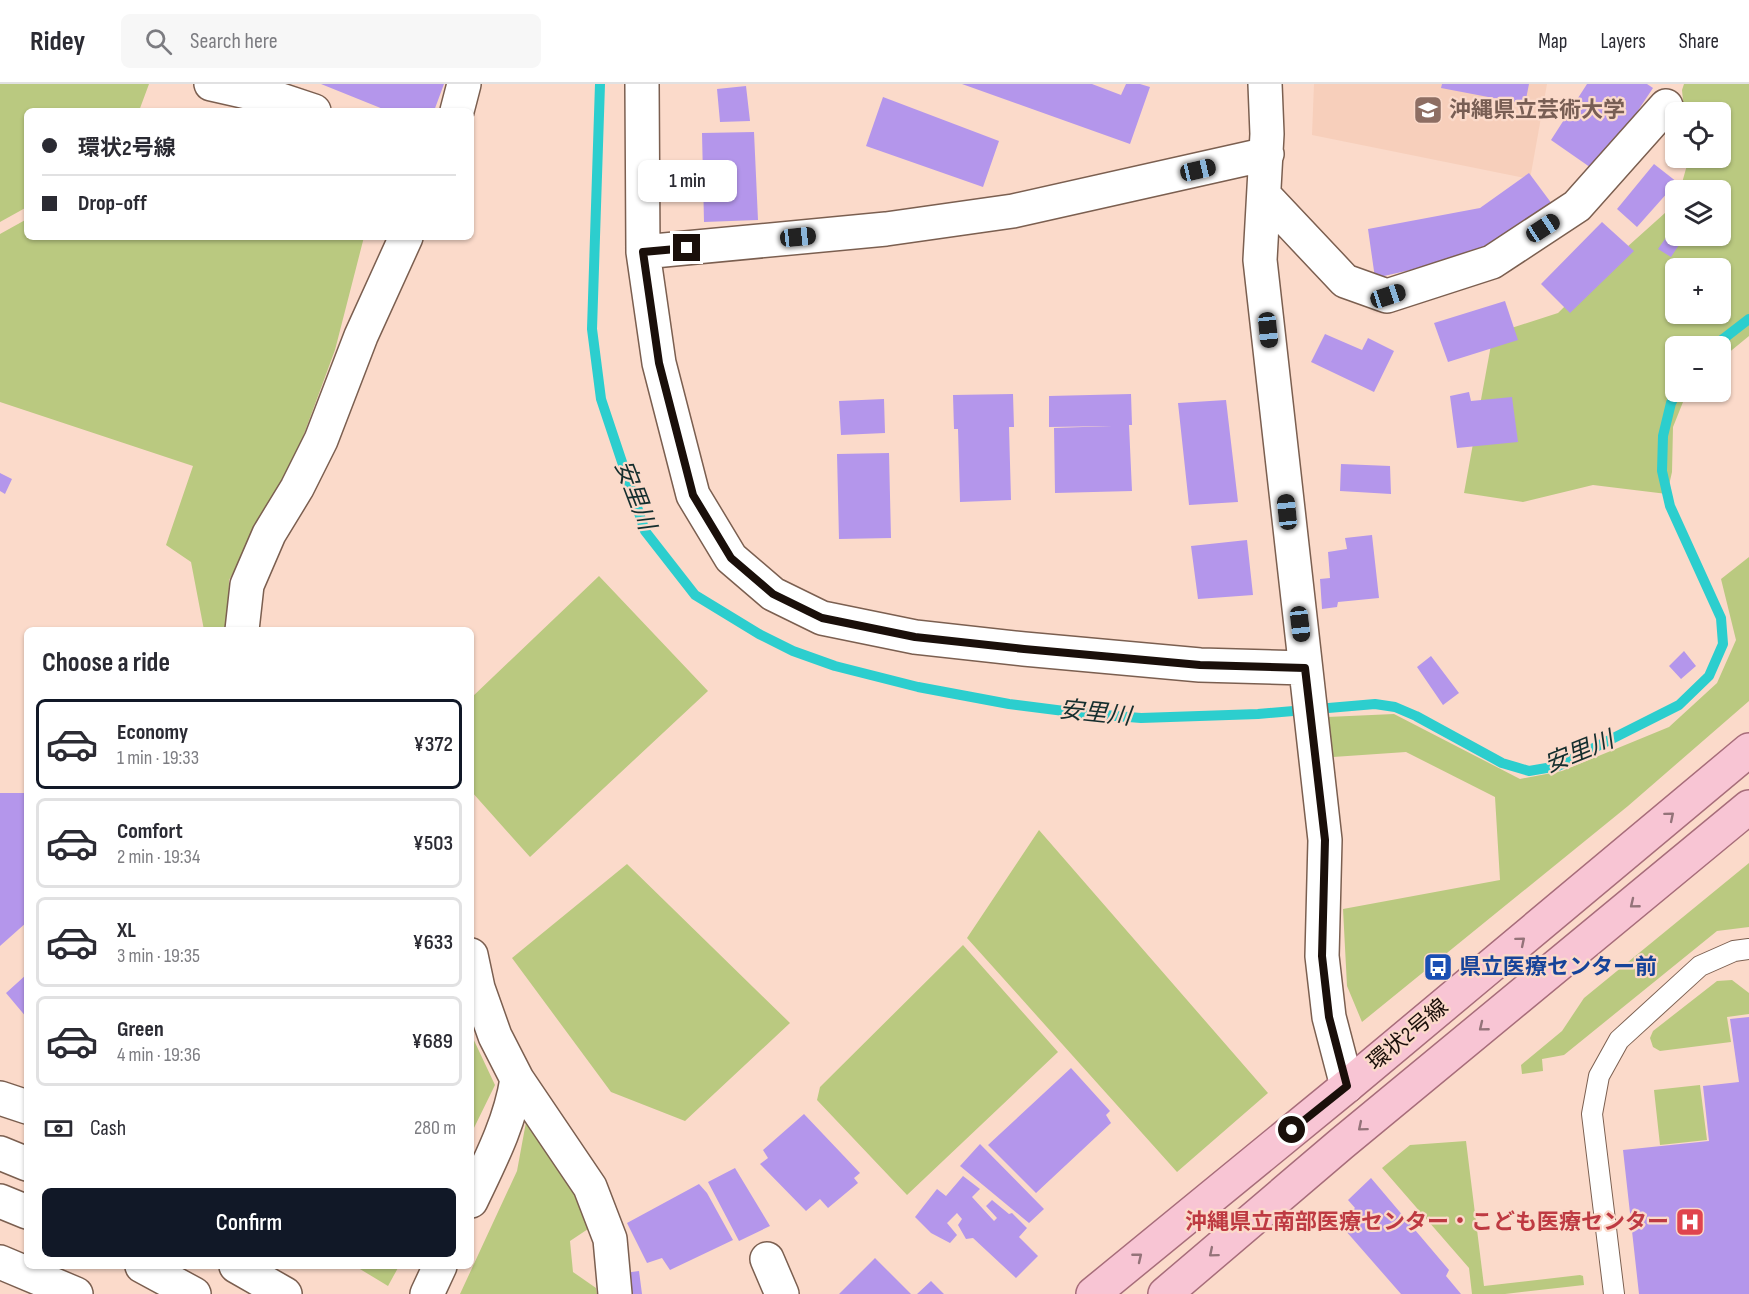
<!DOCTYPE html>
<meta charset="utf-8">
<style>
body{margin:0;font-family:"Sofia Sans Condensed","Noto Sans JP",sans-serif;background:#f7f7f7;color:#2b2b33;height:100vh;display:flex;flex-direction:column;font-size:22px;white-space:nowrap}
*{box-sizing:border-box;margin:0}
p{font-size:20px;color:#7c7c81}
.icon{flex:none;width:33px;height:33px;fill:none;stroke:currentColor;stroke-width:2;stroke-linecap:round;stroke-linejoin:round}
.map{position:relative;flex:1;overflow:hidden}
.side{position:absolute;left:24px;top:543px;width:450px;height:642px;display:flex;flex-direction:column;background:#fff;border-radius:9px;box-shadow:0 2px 4px #0004}
.side>*{flex:none}
.guide{position:absolute;left:24px;top:24px;width:450px;height:132px;border-radius:9px;box-shadow:0 2px 4px #0004;display:grid;align-content:center;height:132px;padding:0 18px;background:#fff}
.controls{position:absolute;left:1665px;top:18px;display:grid;gap:12px}
.controls a{display:grid;place-items:center;width:66px;height:66px;border-radius:9px;background:#fff;box-shadow:0 2px 4px #0004;font-size:30px}
.end{position:absolute;width:27px;height:27px;margin:-14px;border:8px solid #1a0f0a;background:#fff;box-shadow:0 0 0 3px #fff}
.from{border-radius:50%}
.bubble{position:absolute;height:42px;border-radius:9px;background:#fff;box-shadow:0 2px 4px #0004;font-size:20px;font-weight:600;line-height:42px;text-align:center}
.car{position:absolute;width:18px;height:36px;margin:-18px -9px;border-radius:8px;box-shadow:0 0 4px 2px #0007;background:linear-gradient(#222 24%,#8ab4d8 0 40%,#222 0 76%,#8ab4d8 0 86%,#222 0)}
.guide b{display:flex;align-items:center;gap:21px;height:57px;font-size:22px}
.guide b+b{border-top:2px solid #e1e1e2}
.guide i{width:15px;height:15px;background:#2b2b33}
ul{padding:0;list-style:none}
li{display:flex;align-items:center;gap:18px;height:90px;margin:0 12px 9px;padding:0 6px;border:3px solid #e1e1e2;border-radius:9px}
li div{flex:1}
li b{display:block;font-size:22px}
li em{font-style:normal;font-weight:600}
li.selected{border-color:#111827}
li>.icon{width:54px;height:54px;stroke-width:1.5}
h2{padding:0 18px;font-size:27px;line-height:72px}
.pay{display:flex;align-items:center;gap:15px;height:66px;padding:0 18px;font-size:22px}
.pay p{margin-inline-start:auto}
.button{display:flex;gap:12px;margin-top:auto;padding:12px 18px}
.button a{flex:1;height:69px;border-radius:9px;background:#111827;color:#fff;font-size:24px;font-weight:600;line-height:69px;text-align:center}
header{display:flex;align-items:center;gap:36px;box-sizing:border-box;height:84px;padding:0 30px;background:#fff;border-bottom:2px solid #e1e1e2}
header strong{font-size:28px}
nav{display:flex;gap:33px;margin-inline-start:auto;font-size:21px}
.search{width:420px;height:54px;background:#f7f7f7;display:flex;align-items:center;gap:15px;box-sizing:border-box;padding:0 21px;border-radius:9px;color:#7c7c81;font-size:22px}
.map>svg:first-child{display:block}
</style>
<header>
<strong>Ridey</strong>
<div class="search"><svg class="icon" aria-label="search" viewBox="0 0 24 24"><circle cx="10" cy="10" r="6"/><path d="M15 15l6 6"/></svg>Search here</div>
<nav><a>Map</a><a>Layers</a><a>Share</a></nav>
</header>
<div class="map">
<svg width="1749" height="1210" viewBox="0 0 1749 1210">
<rect width="100%" height="100%" fill="#fbdaca"/>
<path fill="#f7cfbb" d="M 1314,0 L 1547,0 L 1530,95 L 1312,51 Z"/>
<path fill="#bac980" fill-rule="evenodd" d="M 0,0 L 149,0 L 139,27 L 27,27 L 27,123 L 0,138 Z
M 1684,0 L 1749,0 L 1749,252 L 1721,275 L 1720,262 L 1676,262 L 1676,308 L 1687,308 L 1673,343 L 1672,388 L 1667,410 L 1593,401 L 1523,418 L 1464,409 L 1493,250 L 1558,229 L 1607,181 L 1675,120 L 1676,152 L 1720,152 L 1720,106 L 1680,106 L 1687,81 L 1687,74 L 1720,74 L 1720,28 L 1684,28 L 1682,6 ZM 1676,184 L 1720,184 L 1720,230 L 1676,230 Z
M 27,135 L 27,153 L 364,153 L 335,266 L 290,388 L 229,496 L 228,546 L 204,546 L 191,478 L 166,461 L 193,382 L 0,318 L 0,150 Z
M 1749,473 L 1749,617 L 1628,722 L 1362,938 L 1347,902 L 1343,825 L 1500,796 L 1495,713 L 1406,668 L 1333,673 L 1327,633 L 1394,630 L 1520,695 L 1562,687 L 1669,643 L 1717,599 L 1736,556 L 1721,495 Z
M 599,492 L 708,607 L 530,773 L 471,707 L 471,614 Z
M 1039,746 L 1268,1009 L 1177,1088 L 967,854 Z
M 1749,779 L 1749,843 L 1717,847 L 1564,971 L 1542,975 L 1543,987 L 1522,990 L 1521,981 L 1562,947 L 1584,914 Z
M 627,780 L 790,939 L 685,1037 L 611,1008 L 512,874 Z
M 963,861 L 1058,968 L 907,1111 L 817,1016 L 820,1003 Z
M 1732,896 L 1749,909 L 1749,930 L 1727,933 L 1731,958 L 1660,967 L 1653,963 L 1650,954 L 1653,947 L 1717,897 Z
M 471,950 L 495,1001 L 471,1050 Z
M 1700,1001 L 1707,1056 L 1660,1061 L 1654,1006 Z
M 526,1038 L 570,1100 L 588,1145 L 570,1157 L 573,1188 L 596,1204 L 597,1210 L 460,1210 L 517,1087 Z
M 1466,1057 L 1484,1202 L 1580,1191 L 1583,1192 L 1584,1201 L 1505,1210 L 1472,1210 L 1469,1184 L 1382,1084 L 1410,1061 Z
M 355,1182 L 399,1182 L 388,1202 Z"/>
<g fill="none" stroke-linecap="round" stroke-linejoin="round">
<path stroke="#2ccece" stroke-width="10" d="M 600,0 L 592,245 L 601,315 L 645,447 L 695,511 L 759,550 L 793,567 L 835,582 L 918,603 L 1009,620 L 1080,629 L 1141,634 L 1258,630 L 1375,620 L 1395,623 L 1416,632 L 1502,679 L 1529,687 L 1558,682 L 1679,621 L 1709,592 L 1723,560 L 1721,534 L 1670,422 L 1662,387 L 1663,352 L 1671,319 L 1677,308
M 1714,262 L 1749,235"/>
</g>
<path fill="#b496eb" d="M 321,0 L 444,0 L 434,27 L 388,27 Z
M 962,0 L 1092,0 L 1121,11 L 1126,0 L 1140,0 L 1150,3 L 1130,60 Z
M 1442,0 L 1529,0 L 1525,20 L 1441,4 Z
M 1587,0 L 1647,0 L 1653,4 L 1597,88 L 1551,56 Z
M 746,2 L 750,37 L 720,38 L 717,5 Z
M 883,13 L 999,57 L 983,103 L 866,62 Z
M 754,48 L 758,136 L 704,138 L 702,49 Z
M 1654,80 L 1677,98 L 1637,143 L 1617,125 Z
M 1529,89 L 1555,124 L 1486,169 L 1375,194 L 1368,145 L 1480,124 Z
M 1602,138 L 1634,167 L 1570,229 L 1541,200 Z
M 1676,139 L 1676,152 L 1685,152 L 1671,173 L 1658,165 Z
M 1505,217 L 1518,256 L 1448,278 L 1434,239 Z
M 1325,250 L 1362,266 L 1368,254 L 1394,267 L 1374,308 L 1311,278 Z
M 1469,308 L 1471,317 L 1512,313 L 1518,358 L 1457,364 L 1450,312 Z
M 1013,310 L 1014,343 L 1009,343 L 1011,416 L 960,418 L 958,345 L 954,345 L 953,311 Z
M 1131,310 L 1132,341 L 1129,341 L 1132,407 L 1055,409 L 1054,344 L 1112,342 L 1049,343 L 1049,312 Z
M 884,315 L 885,349 L 841,351 L 839,317 Z
M 1226,316 L 1238,418 L 1189,421 L 1178,319 Z
M 889,369 L 891,454 L 839,455 L 837,370 Z
M 1341,380 L 1390,382 L 1391,410 L 1340,407 Z
M 0,389 L 12,395 L 5,410 L 0,407 Z
M 1372,451 L 1379,514 L 1338,518 L 1337,523 L 1322,525 L 1320,495 L 1330,494 L 1328,468 L 1347,465 L 1345,454 Z
M 1247,456 L 1253,511 L 1198,515 L 1191,462 Z
M 1684,567 L 1696,582 L 1681,595 L 1669,582 Z
M 1431,572 L 1459,609 L 1443,621 L 1417,583 Z
M 0,709 L 27,709 L 27,838 L 0,862 Z
M 27,890 L 27,934 L 6,909 Z
M 1749,933 L 1749,1210 L 1639,1210 L 1623,1066 L 1709,1057 L 1703,1002 L 1739,998 L 1730,935 Z
M 1071,984 L 1110,1027 L 1106,1031 L 1111,1039 L 1036,1109 L 988,1061 Z
M 804,1030 L 860,1089 L 854,1094 L 858,1099 L 828,1124 L 820,1115 L 806,1127 L 760,1080 L 768,1074 L 763,1066 Z
M 980,1060 L 1044,1125 L 1029,1139 L 960,1082 Z
M 735,1084 L 770,1142 L 739,1157 L 708,1098 Z
M 963,1092 L 980,1105 L 972,1113 L 994,1137 L 997,1134 L 986,1122 L 992,1116 L 1009,1130 L 1012,1129 L 1027,1144 L 1019,1153 L 1038,1172 L 1016,1194 L 973,1154 L 966,1155 L 958,1141 L 962,1135 L 957,1129 L 947,1139 L 957,1151 L 950,1159 L 931,1149 L 915,1133 L 937,1105 L 946,1112 Z
M 1371,1094 L 1449,1186 L 1446,1192 L 1461,1210 L 1401,1210 L 1338,1138 L 1355,1124 L 1348,1116 Z
M 699,1100 L 707,1109 L 733,1156 L 670,1186 L 662,1174 L 647,1179 L 627,1139 Z
M 875,1174 L 911,1210 L 839,1210 Z
M 639,1187 L 642,1210 L 627,1210 L 624,1189 Z
M 931,1197 L 944,1210 L 917,1210 Z"/>
<g fill="none" stroke-linecap="round" stroke-linejoin="round">
<g stroke="#7b5f50" stroke-width="22">
<path id="service" d="M 1614,1210 L 1592,1030 L 1599,992 L 1619,956 L 1700,882 L 1734,867 L 1749,865"/>
</g>
<g stroke="#7b5f50" stroke-width="36">
<path id="minor" d="M 211,0 L 278,15 L 314,27
M 642,0 L 643,168 L 659,279 L 693,411 L 731,474 L 773,510 L 822,534 L 915,553 L 1024,565 L 1200,581 L 1305,584
M 1265,0 L 1267,50 L 1260,176 L 1325,756 L 1322,872 L 1329,933 L 1347,1002
M 457,27 L 464,0
M 1264,111 L 1345,197 L 1387,212 L 1492,178 L 1577,122 L 1666,22
M 643,168 L 886,145 L 1013,127 L 1267,70
M 242,546 L 247,501 L 269,450 L 297,404 L 321,356 L 361,252 L 406,153
M 471,871 L 478,904 L 495,952 L 517,995 L 590,1103 L 610,1155 L 615,1210
M 471,1117 C 490,1077 510,1039 517,995
M 767,1175 L 782,1210
M 427,1210 L 440,1182"/>
</g>
<g stroke="#7b5f50" stroke-width="36">
<path id="secondary" d="M 0,1014 L 27,1023
M 0,1069 L 27,1080
M 0,1117 L 27,1128
M 0,1178 L 76,1210
M 142,1182 L 194,1210
M 236,1182 L 285,1210"/>
</g>
<g stroke="#a76d7a" stroke-width="36">
<path id="primary" d="M 1093,1210 L 1347,1002 L 1749,666
M 1165,1210 L 1341,1060 L 1749,723"/>
</g>
<use href="#service" stroke="#fff" stroke-width="20"/>
<use href="#minor" stroke="#fff" stroke-width="33"/>
<use href="#secondary" stroke="#fff" stroke-width="33"/>
<use href="#primary" stroke="#f8c5d4" stroke-width="33"/>
</g>
<defs><path id="oneway-chevron" d="M-2-3.5L2.5 0L-2 3.5" fill="none" stroke-width="1.6" stroke-linecap="round" stroke-linejoin="round" transform="scale(1.5)"/></defs>
<g stroke="#947379">
<use href="#oneway-chevron" transform="translate(1670 732) rotate(-40)"/>
<use href="#oneway-chevron" transform="translate(1634 820) rotate(141)"/>
<use href="#oneway-chevron" transform="translate(1521 857) rotate(-40)"/>
<use href="#oneway-chevron" transform="translate(1483 943) rotate(141)"/>
<use href="#oneway-chevron" transform="translate(1362 1043) rotate(140)"/>
<use href="#oneway-chevron" transform="translate(1213 1169) rotate(140)"/>
<use href="#oneway-chevron" transform="translate(1138 1173) rotate(-39)"/>
</g>
<g fill="none" stroke-linecap="round" stroke-linejoin="round">
<path stroke="#1a0f0a" stroke-width="8" d="M 687,164 L 643,168 L 659,279 L 693,411 L 731,474 L 773,510 L 822,534 L 915,553 L 1024,565 L 1200,581 L 1305,584 L 1325,756 L 1322,872 L 1329,933 L 1347,1002 L 1292,1046"/>
</g>
<defs>
<g id="school-square" transform="scale(1.5)"><rect x="-9" y="-9" width="18" height="18" rx="4" fill="#8d6e63" stroke="#fbdaca"/><path d="M0-5L7-2L0 1L-7-2ZM-4 1L0 2.5L4 1V4Q0 6-4 4Z" fill="#fff"/></g>
<g id="bus-square" transform="scale(1.5)"><rect x="-9" y="-9" width="18" height="18" rx="4" fill="#1a4fb4" stroke="#fbdaca"/><path d="M-5-6H5V4H4V6H2V4H-2V6H-4V4H-5ZM-3.5-4V0h7V-4ZM-3.5 1.2v1.5H-2V1.2ZM2 1.2v1.5H3.5V1.2Z" fill="#fff"/></g>
<g id="hospital-square" transform="scale(1.5)"><rect x="-9" y="-9" width="18" height="18" rx="4" fill="#e0444e" stroke="#fbdaca"/><path d="M-5-5h3v3.5h4V-5h3V5h-3V1.5h-4V5h-3Z" fill="#fff"/></g>
</defs>
<g fill-rule="evenodd">
<use href="#school-square" x="1428" y="26"/>
<use href="#bus-square" x="1438" y="883"/>
<use href="#hospital-square" x="1690" y="1138"/>
</g>
<g text-anchor="middle" dominant-baseline="central" stroke-width="4.5" stroke-linejoin="round" paint-order="stroke">
<g font-size="22" font-weight="bold" fill="#785e54" stroke="#fbdaca" text-anchor="start">
<text x="1449" y="26">沖縄県立芸術大学</text>
</g>
<g font-size="22" font-weight="bold" fill="#164399" stroke="#fbdaca" text-anchor="start">
<text x="1459" y="883">県立医療センター前</text>
</g>
<g font-size="22" fill="#1a0f0a" stroke="#fbdaca">
<text transform="translate(1408 951) rotate(-40)">環状2号線</text>
</g>
<g font-size="22" font-weight="bold" fill="#be3a42" stroke="#fbdaca" text-anchor="end">
<text x="1669" y="1138">沖縄県立南部医療センター・こども医療センター</text>
</g>
<g font-size="24" font-style="italic" fill="#152e2e" stroke="#fbdaca">
<text transform="translate(635 411) rotate(69)">安里川</text>
<text transform="translate(1095 629) rotate(6)">安里川</text>
<text transform="translate(1579 668) rotate(-22)">安里川</text>
</g>
</g>
</svg>
<div class="controls">
<a><svg class="icon" aria-label="locate" viewBox="0 0 24 24"><circle cx="12" cy="12" r="6"/><path d="M12 2v4M12 18v4M2 12h4M18 12h4"/></svg></a>
<a><svg class="icon" aria-label="layers" viewBox="0 0 24 24"><path d="M12 4l9 5-9 5-9-5zM3 14l9 5 9-5"/></svg></a>
<a>+</a>
<a>−</a>
</div>
<i class="end from" style="left:1292px;top:1046px"></i>
<i class="end" style="left:687px;top:164px"></i>
<div class="bubble" style="left:638px;top:76px;width:99px">1 min</div>
<i class="car" style="left:1198px;top:86px;rotate:77deg"></i>
<i class="car" style="left:1543px;top:144px;rotate:57deg"></i>
<i class="car" style="left:798px;top:153px;rotate:84deg"></i>
<i class="car" style="left:1388px;top:212px;rotate:72deg"></i>
<i class="car" style="left:1268px;top:246px;rotate:174deg"></i>
<i class="car" style="left:1287px;top:428px;rotate:354deg"></i>
<i class="car" style="left:1300px;top:540px;rotate:173deg"></i>
<div class="guide">
<b><i class="from"></i>環状2号線</b>
<b><i></i>Drop-off</b>
</div>
<section class="side">
<h2>Choose a ride</h2>
<ul>
<li class="selected"><svg class="icon" aria-label="car" viewBox="0 0 24 24"><path d="M5 17H2v-5l4-1 3-4h7l3 4 3 1v5h-3M9 17h6M6 11h13"/><circle cx="7" cy="17" r="2"/><circle cx="17" cy="17" r="2"/></svg><div><b>Economy</b><p>1 min · 19:33</p></div><em>¥372</em></li>
<li><svg class="icon" aria-label="car" viewBox="0 0 24 24"><path d="M5 17H2v-5l4-1 3-4h7l3 4 3 1v5h-3M9 17h6M6 11h13"/><circle cx="7" cy="17" r="2"/><circle cx="17" cy="17" r="2"/></svg><div><b>Comfort</b><p>2 min · 19:34</p></div><em>¥503</em></li>
<li><svg class="icon" aria-label="car" viewBox="0 0 24 24"><path d="M5 17H2v-5l4-1 3-4h7l3 4 3 1v5h-3M9 17h6M6 11h13"/><circle cx="7" cy="17" r="2"/><circle cx="17" cy="17" r="2"/></svg><div><b>XL</b><p>3 min · 19:35</p></div><em>¥633</em></li>
<li><svg class="icon" aria-label="car" viewBox="0 0 24 24"><path d="M5 17H2v-5l4-1 3-4h7l3 4 3 1v5h-3M9 17h6M6 11h13"/><circle cx="7" cy="17" r="2"/><circle cx="17" cy="17" r="2"/></svg><div><b>Green</b><p>4 min · 19:36</p></div><em>¥689</em></li>
</ul>
<div class="pay"><svg class="icon" aria-label="cash" viewBox="0 0 24 24"><path d="M3 7h18v10H3z"/><circle cx="12" cy="12" r="2"/></svg>Cash<p>280 m</p></div>
<div class="button"><a>Confirm</a></div>
</section>
</div>
